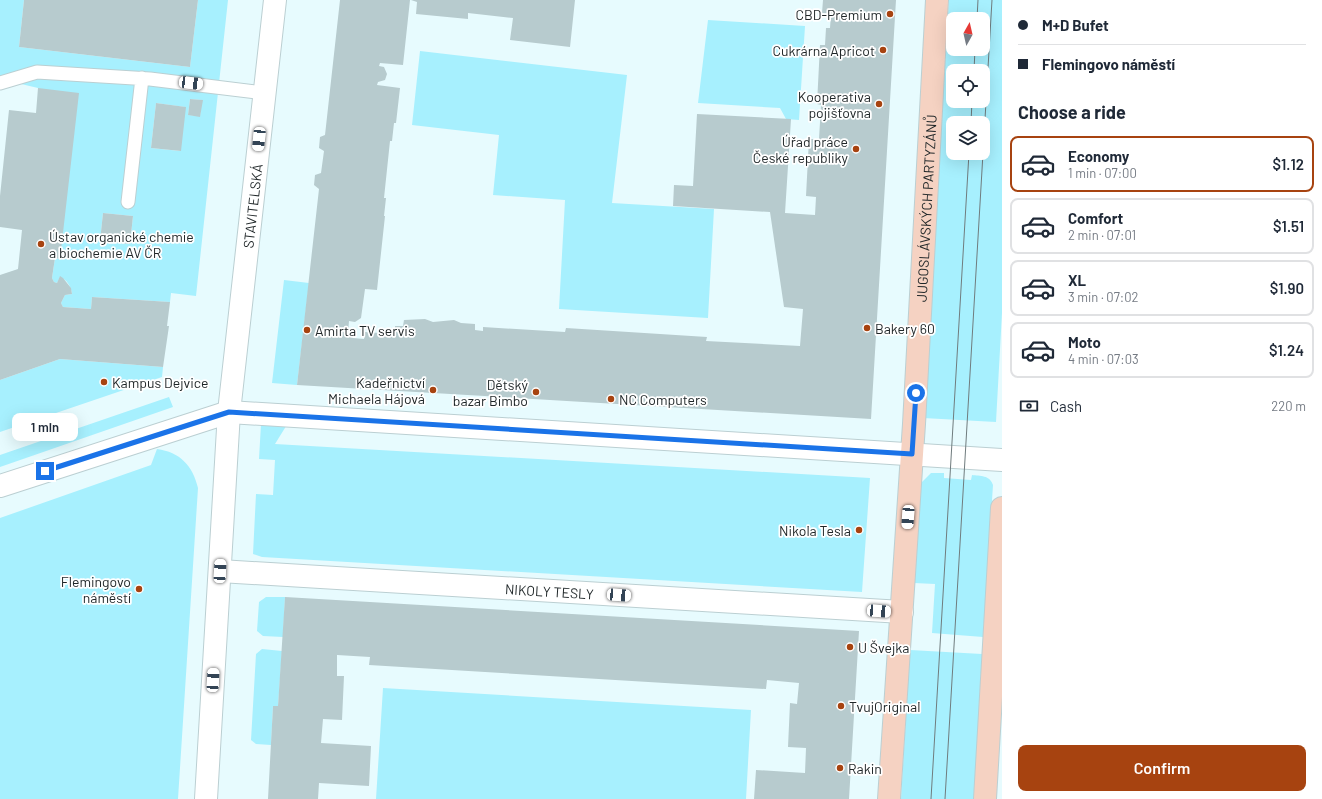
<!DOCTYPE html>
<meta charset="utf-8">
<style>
body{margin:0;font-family:Barlow,sans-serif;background:#f6f6f7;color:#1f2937;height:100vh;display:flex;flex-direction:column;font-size:15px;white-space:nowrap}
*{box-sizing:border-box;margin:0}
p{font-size:13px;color:#747a83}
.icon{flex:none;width:22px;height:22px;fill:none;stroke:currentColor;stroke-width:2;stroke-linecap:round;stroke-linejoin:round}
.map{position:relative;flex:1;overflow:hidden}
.sheet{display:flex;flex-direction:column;background:#fff;width:320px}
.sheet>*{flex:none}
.hud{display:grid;align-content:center;height:88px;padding:0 16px;background:#fff}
.needle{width:26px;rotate:8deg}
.buttons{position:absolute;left:946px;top:12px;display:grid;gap:8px}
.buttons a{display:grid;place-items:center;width:44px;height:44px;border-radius:8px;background:#fff;box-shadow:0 4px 16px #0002;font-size:20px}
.end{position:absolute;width:18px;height:18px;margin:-9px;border:5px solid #1a73e8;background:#fff;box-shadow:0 0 0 2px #fff}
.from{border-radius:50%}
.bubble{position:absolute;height:28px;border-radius:8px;background:#fff;box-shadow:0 4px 16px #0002;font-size:13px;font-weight:600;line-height:28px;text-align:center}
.car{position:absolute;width:12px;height:24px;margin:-12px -6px;border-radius:5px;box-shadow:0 0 3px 1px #0007;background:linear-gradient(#fff 24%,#345 0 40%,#fff 0 76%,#345 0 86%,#fff 0)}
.hud b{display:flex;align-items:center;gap:14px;height:38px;font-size:15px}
.hud b+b{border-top:1px solid #e0e1e3}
.hud i{width:10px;height:10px;background:#1f2937}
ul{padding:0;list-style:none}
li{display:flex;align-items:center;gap:12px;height:56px;margin:0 8px 6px;padding:0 8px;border:2px solid #e0e1e3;border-radius:8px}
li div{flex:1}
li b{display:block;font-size:15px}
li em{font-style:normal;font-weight:600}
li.on{border-color:#a74310}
li>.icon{width:36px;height:36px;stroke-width:1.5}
h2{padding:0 16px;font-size:18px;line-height:48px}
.pay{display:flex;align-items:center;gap:10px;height:44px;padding:0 16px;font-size:15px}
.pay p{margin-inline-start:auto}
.cta{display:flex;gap:8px;margin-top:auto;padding:8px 16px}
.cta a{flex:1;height:46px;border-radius:8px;background:#a74310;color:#fff;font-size:16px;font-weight:600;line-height:46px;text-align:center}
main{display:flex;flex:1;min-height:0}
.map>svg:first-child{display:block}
</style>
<main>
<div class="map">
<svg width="1002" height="799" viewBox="0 0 1002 799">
<rect width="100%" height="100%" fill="#e7fbfe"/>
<path fill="#a7f0fe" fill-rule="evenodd" d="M 0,0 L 24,0 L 19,47 L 190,67 L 198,0 L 228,0 L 196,296 L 171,293 L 170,302 L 92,297 L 91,309 L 63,307 L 61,303 L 65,295 L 72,294 C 71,286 67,280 60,277 L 57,283 L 54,282 L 52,278 L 55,258 L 60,259 L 38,88 L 0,79 ZM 190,99 L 202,100 L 200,116 L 188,115 ZM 156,103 L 185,107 L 180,151 L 151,148 ZM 103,213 L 133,216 L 130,244 L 100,241 Z
M 949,0 L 1002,0 L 1002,313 L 996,422 L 923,418 ZM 953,19 L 983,19 L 983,49 L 953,49 ZM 953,71 L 983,71 L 983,101 L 953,101 ZM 953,123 L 983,123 L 983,153 L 953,153 Z
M 708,20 L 805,26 L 799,120 L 786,119 L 780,108 L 698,103 Z
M 420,51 L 627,75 L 612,203 L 714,209 L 708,318 L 559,309 L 565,200 L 493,195 L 499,135 L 412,125 Z
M 284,280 L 309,283 L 297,385 L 272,383 Z
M 60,359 L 163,367 L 162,377 L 0,432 L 0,380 Z
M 169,397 L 173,407 L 0,467 L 0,455 Z
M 288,423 L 275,444 L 870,478 L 862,592 L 262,557 L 253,554 L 256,494 L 273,495 L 275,460 L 259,459 L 261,424 Z
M 157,449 C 180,452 193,466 198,488 L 178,799 L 0,799 L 0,518 L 151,465 Z
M 931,473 L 944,473 L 944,478 L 971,480 L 972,475 C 980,476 990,475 993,485 L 983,637 L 932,633 L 935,584 L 914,583 L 921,483 Z
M 266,597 L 285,597 L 283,637 L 263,636 L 257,631 L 259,602 Z
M 262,649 L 282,651 L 278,706 L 273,706 L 271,745 L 256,744 L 251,740 L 256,654 Z
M 910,650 L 982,654 L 974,799 L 901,799 Z
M 383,688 L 751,710 L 746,799 L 376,799 Z"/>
<path fill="#b7cbce" d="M 24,0 L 198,0 L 190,67 L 19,47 Z
M 340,0 L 410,0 L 403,65 L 380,63 L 379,66 L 384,67 L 387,74 L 385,80 L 378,82 L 377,85 L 400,88 L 396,123 L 394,123 L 392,141 L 390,141 L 384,198 L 386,198 L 384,216 L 385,216 L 377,290 L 365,289 L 361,318 L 355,322 L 349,321 L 348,333 L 351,334 L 353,338 L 364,339 L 365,332 L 395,334 L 395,326 L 403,326 L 404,320 L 425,319 L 433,322 L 454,320 L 461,323 L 475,324 L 475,330 L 483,331 L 483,327 L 565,332 L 566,328 L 707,337 L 706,341 L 800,346 L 803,309 L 784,307 L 770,212 L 673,206 L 674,185 L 693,186 L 697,114 L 791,119 L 785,213 L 815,215 L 816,197 L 806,196 L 809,139 L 819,139 L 821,105 L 817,104 L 820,45 L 825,45 L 826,28 L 830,28 L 831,14 L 822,13 L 823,0 L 896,0 L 871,419 L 297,385 L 319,189 L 314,185 L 315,175 L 321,173 L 324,151 L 319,148 L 320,137 L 325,135 Z
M 411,0 L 575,0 L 570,47 L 510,40 L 513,18 L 468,13 L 468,19 L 416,14 L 417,2 Z
M 38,88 L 79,93 L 60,259 L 55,258 L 52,278 L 54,282 L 57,283 L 60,276 L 63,278 L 71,288 L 72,294 L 65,295 L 61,303 L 63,307 L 91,309 L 92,297 L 170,302 L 167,326 L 169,326 L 163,367 L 60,359 L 0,380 L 0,275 L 18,269 L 22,230 L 0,227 L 0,196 L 9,110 L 36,113 Z
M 190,99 L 203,100 L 200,117 L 188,115 Z
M 156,103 L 186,107 L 181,151 L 151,148 Z
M 103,213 L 133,216 L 130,244 L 100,241 Z
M 285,597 L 859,631 L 849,799 L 754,799 L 756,770 L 805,773 L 806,748 L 788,747 L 790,703 L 797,704 L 799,683 L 767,680 L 766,689 L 369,665 L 370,657 L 337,655 L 337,676 L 344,676 L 342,720 L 323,719 L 321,743 L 371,746 L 369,786 L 319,783 L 318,799 L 268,799 L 273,706 L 278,706 Z"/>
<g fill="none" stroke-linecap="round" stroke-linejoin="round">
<g stroke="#bbcfd2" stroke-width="15">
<path id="lane" d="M 0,83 L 37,72 L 150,79 L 264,93
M 128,202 L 142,78"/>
</g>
<g stroke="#bbcfd2" stroke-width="24">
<g id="street">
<path d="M 0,486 L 229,412 L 1002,460"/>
<path id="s1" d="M 220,571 L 902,612"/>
<path id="s2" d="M 206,799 L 229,412 L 275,0"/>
</g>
</g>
<g stroke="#bbcfd2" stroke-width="24">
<g id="secondary">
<path id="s3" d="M 889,799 L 914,424 L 937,0"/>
<path d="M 985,799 L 1002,508"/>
</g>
</g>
<use href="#lane" stroke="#fff" stroke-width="13"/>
<use href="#street" stroke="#fff" stroke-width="22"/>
<use href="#secondary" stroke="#f5d2c2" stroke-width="22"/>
<path stroke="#707c7e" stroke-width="1" d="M 977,19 L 978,0
M 974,71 L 975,49
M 971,123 L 972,101
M 931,799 L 969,153
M 945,799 L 992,0"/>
</g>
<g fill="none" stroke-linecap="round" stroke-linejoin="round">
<path stroke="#1a73e8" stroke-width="5" d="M 45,471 L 229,412 L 912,454 L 916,393"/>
</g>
<g fill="#a74310" stroke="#fff" stroke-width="1.5">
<circle cx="890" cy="14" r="4"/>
<circle cx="883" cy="50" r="4"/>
<circle cx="879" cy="104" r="4"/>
<circle cx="856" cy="149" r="4"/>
<circle cx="41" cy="244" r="4"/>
<circle cx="867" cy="328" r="4"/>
<circle cx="307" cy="330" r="4"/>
<circle cx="104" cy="382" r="4"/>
<circle cx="433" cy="390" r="4"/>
<circle cx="536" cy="392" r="4"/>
<circle cx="611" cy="399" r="4"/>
<circle cx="859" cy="530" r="4"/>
<circle cx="139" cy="589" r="4"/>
<circle cx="850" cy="647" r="4"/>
<circle cx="841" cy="706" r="4"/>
<circle cx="840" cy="768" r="4"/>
</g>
<g text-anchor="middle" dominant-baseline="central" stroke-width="3.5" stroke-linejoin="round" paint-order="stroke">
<g font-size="14" fill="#1e2527" stroke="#fff" text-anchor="end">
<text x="882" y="14">CBD-Premium</text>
<text x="875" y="50">Cukrárna Apricot</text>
<text x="871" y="96">Kooperativa<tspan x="871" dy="16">pojišťovna</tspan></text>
<text x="848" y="141">Úřad práce<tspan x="848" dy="16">České republiky</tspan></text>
<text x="49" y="236" text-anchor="start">Ústav organické chemie<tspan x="49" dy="16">a biochemie AV ČR</tspan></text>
<text x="875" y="328" text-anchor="start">Bakery 60</text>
<text x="315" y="330" text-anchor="start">Amirta TV servis</text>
<text x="112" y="382" text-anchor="start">Kampus Dejvice</text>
<text x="425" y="382">Kadeřnictví<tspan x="425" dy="16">Michaela Hájová</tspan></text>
<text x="528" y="384">Dětský<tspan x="528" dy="16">bazar Bimbo</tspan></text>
<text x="619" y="399" text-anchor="start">NC Computers</text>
<text x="851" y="530">Nikola Tesla</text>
<text x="131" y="581">Flemingovo<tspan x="131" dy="16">náměstí</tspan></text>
<text x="858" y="647" text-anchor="start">U Švejka</text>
<text x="849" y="706" text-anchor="start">TvujOriginal</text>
<text x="848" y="768" text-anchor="start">Rakin</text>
</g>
<g font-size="14" fill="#1e2527" stroke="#fff">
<text stroke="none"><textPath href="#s2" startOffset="595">STAVITELSKÁ</textPath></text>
<text stroke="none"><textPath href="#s3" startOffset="592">JUGOSLÁVSKÝCH PARTYZÁNŮ</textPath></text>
<text stroke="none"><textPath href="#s1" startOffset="330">NIKOLY TESLY</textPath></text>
</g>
</g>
</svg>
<div class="buttons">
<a><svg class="needle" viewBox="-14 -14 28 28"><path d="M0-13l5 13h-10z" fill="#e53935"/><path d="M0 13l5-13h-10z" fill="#747a83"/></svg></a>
<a><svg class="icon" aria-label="locate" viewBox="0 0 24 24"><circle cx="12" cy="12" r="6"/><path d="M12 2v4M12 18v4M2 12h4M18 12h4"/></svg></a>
<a><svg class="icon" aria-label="layers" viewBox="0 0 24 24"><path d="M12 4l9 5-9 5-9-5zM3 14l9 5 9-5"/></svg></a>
</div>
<i class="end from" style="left:916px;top:393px"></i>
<i class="end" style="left:45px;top:471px"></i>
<div class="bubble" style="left:12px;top:413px;width:66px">1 min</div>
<i class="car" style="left:191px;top:83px;rotate:97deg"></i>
<i class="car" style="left:259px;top:139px;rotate:186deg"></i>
<i class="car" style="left:908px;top:517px;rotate:184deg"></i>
<i class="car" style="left:220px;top:571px;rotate:3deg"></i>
<i class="car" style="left:619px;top:595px;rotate:94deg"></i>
<i class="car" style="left:879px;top:611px;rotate:94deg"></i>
<i class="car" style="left:213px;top:680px;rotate:3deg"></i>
</div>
<section class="sheet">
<div class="hud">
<b><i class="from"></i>M+D Bufet</b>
<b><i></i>Flemingovo náměstí</b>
</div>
<h2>Choose a ride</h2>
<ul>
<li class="on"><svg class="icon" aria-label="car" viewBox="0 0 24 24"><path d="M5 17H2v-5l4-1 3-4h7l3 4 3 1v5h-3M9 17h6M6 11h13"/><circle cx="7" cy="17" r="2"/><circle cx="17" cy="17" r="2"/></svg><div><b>Economy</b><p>1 min · 07:00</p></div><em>$1.12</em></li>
<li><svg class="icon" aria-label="car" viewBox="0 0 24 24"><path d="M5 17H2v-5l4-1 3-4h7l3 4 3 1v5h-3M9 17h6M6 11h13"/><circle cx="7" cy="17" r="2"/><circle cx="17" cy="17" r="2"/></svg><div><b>Comfort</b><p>2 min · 07:01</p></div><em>$1.51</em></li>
<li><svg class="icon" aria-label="car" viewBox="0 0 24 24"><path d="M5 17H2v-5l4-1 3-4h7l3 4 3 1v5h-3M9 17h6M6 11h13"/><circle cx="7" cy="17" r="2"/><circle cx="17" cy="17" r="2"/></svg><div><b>XL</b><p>3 min · 07:02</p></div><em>$1.90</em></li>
<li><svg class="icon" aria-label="car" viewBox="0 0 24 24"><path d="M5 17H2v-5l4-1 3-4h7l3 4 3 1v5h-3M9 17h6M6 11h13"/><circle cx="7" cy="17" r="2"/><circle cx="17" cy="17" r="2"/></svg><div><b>Moto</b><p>4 min · 07:03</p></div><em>$1.24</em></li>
</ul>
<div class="pay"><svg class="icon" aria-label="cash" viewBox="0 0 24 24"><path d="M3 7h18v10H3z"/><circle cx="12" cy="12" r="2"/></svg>Cash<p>220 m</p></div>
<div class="cta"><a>Confirm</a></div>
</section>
</main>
